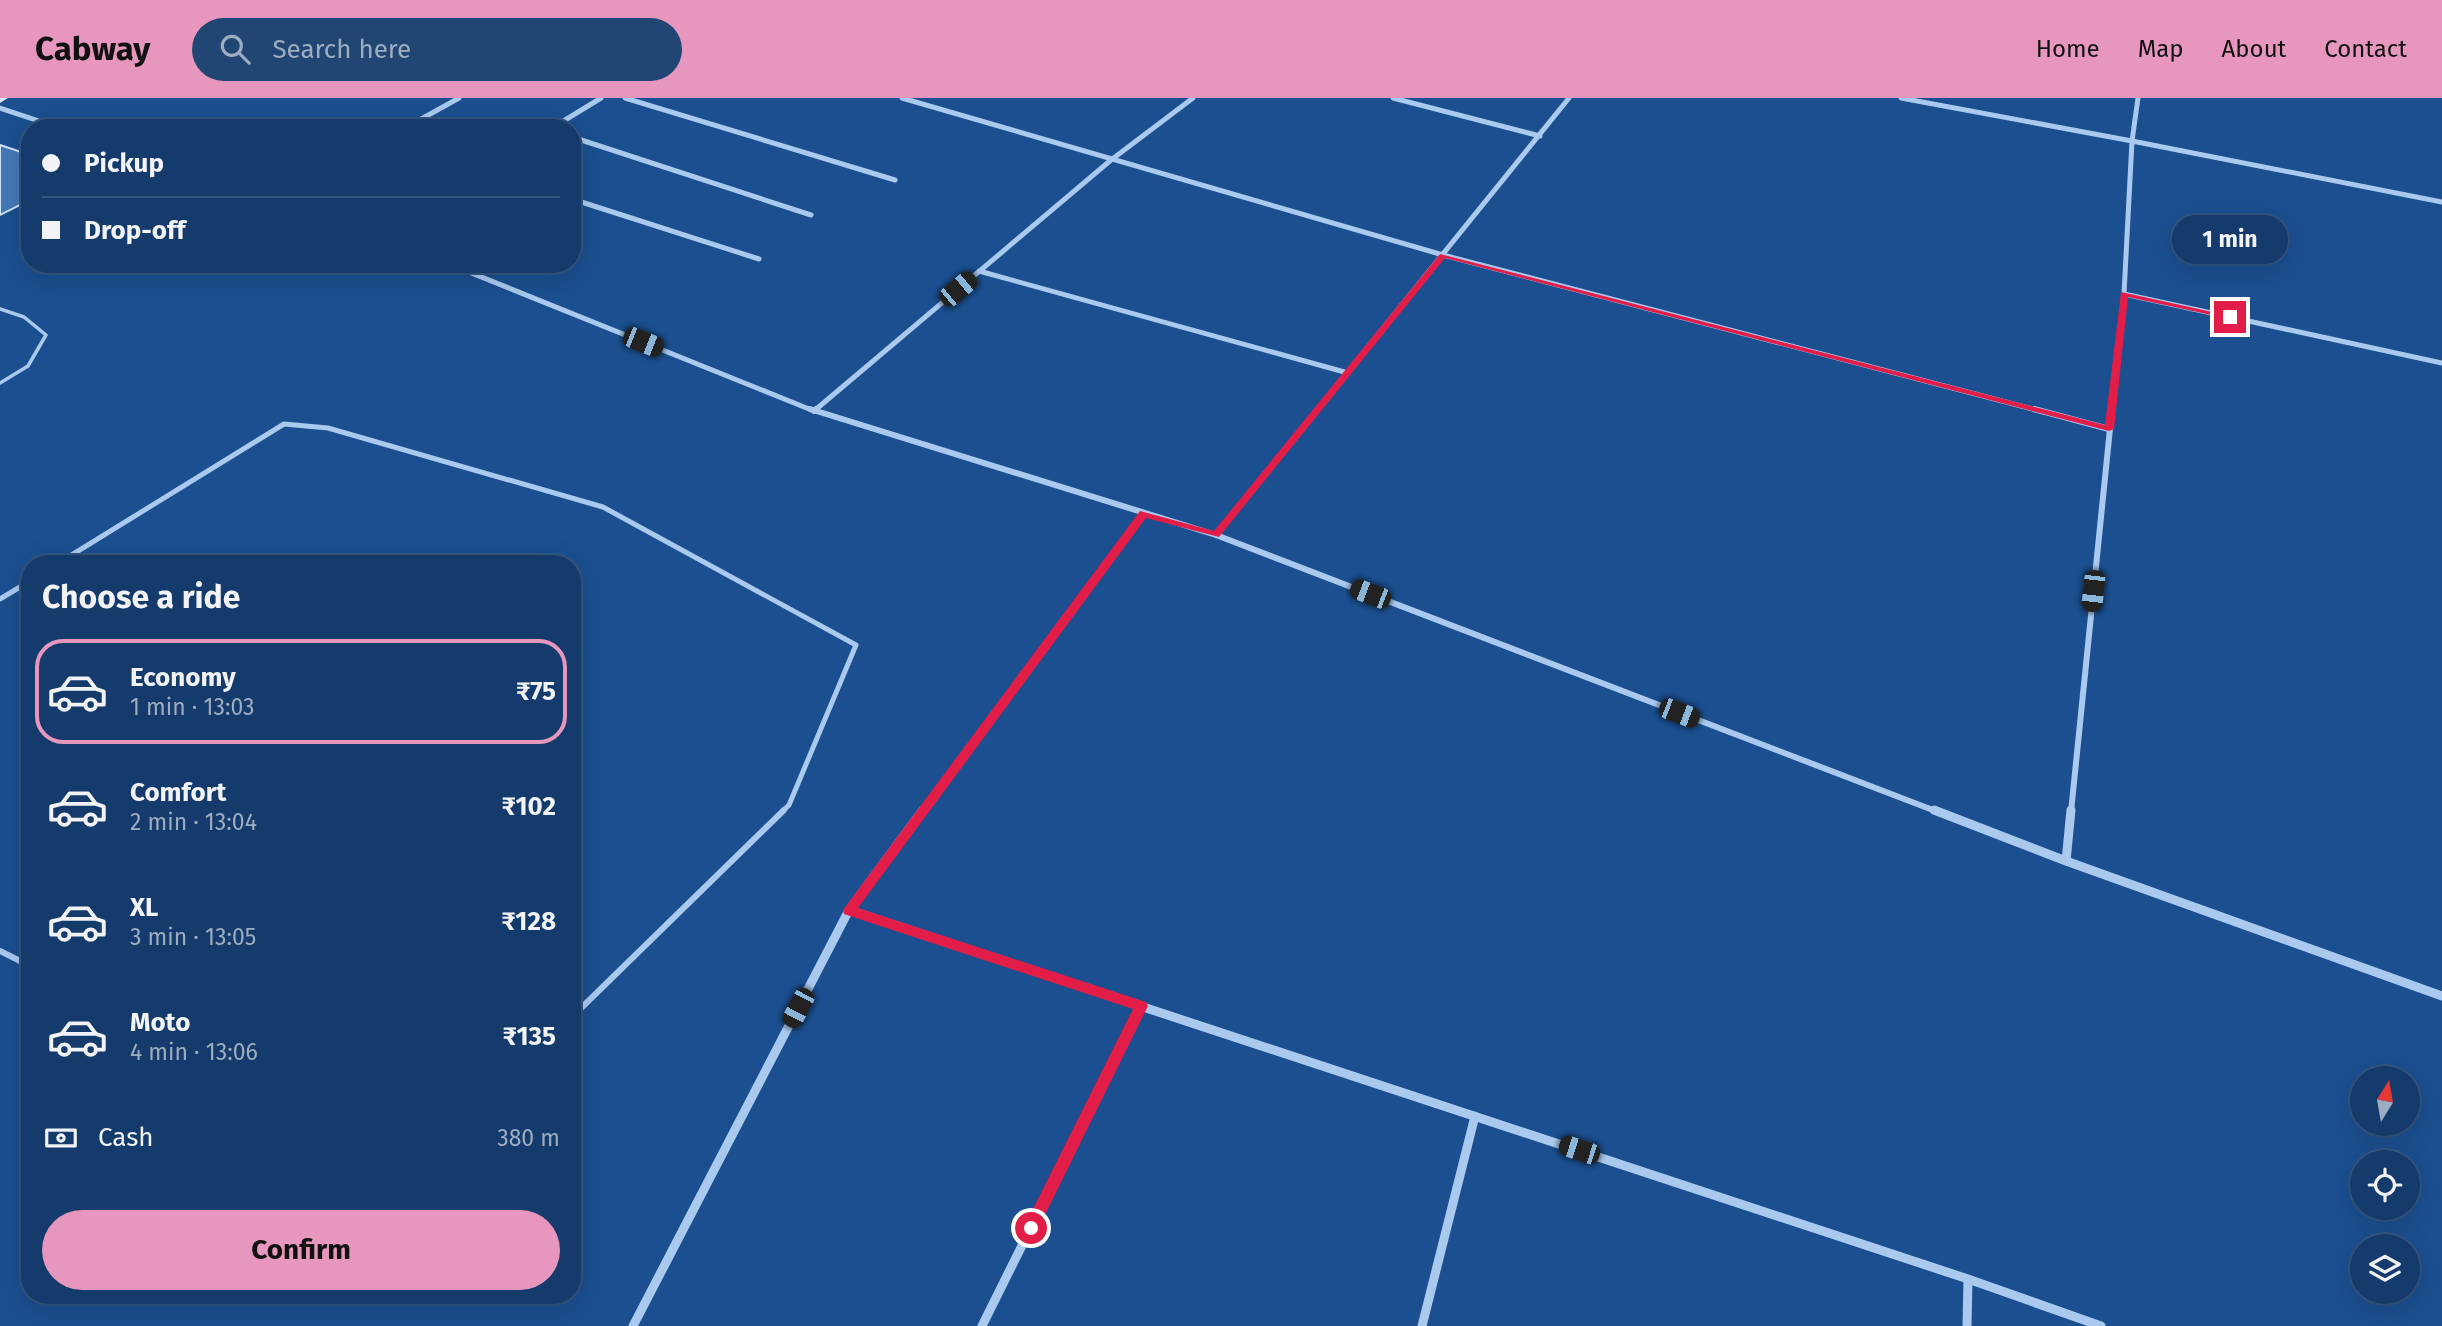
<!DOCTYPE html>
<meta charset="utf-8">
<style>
body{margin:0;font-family:"Fira Sans",sans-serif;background:#214673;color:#f1f3f6;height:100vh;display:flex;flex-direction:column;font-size:26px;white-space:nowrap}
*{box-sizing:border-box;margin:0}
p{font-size:23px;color:#9dadc1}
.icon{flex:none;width:38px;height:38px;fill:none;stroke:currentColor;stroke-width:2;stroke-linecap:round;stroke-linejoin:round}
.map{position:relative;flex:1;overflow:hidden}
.panel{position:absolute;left:21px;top:457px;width:560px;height:749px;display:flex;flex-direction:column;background:#143b6b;border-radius:28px;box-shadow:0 7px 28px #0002,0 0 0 2px #33557e}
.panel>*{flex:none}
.hud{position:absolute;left:21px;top:21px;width:560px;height:154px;border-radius:28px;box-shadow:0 7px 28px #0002,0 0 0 2px #33557e;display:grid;align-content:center;height:154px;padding:0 21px;background:#143b6b}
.needle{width:46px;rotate:11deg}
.controls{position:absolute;left:2350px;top:968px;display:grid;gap:14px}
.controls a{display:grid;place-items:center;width:70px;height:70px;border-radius:50%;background:#143b6b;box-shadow:0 7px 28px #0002,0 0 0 2px #33557e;font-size:35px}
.end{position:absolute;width:32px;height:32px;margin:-16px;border:9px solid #e11d48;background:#fff;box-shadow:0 0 0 4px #fff}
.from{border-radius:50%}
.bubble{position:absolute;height:49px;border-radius:24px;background:#143b6b;box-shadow:0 7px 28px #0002,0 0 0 2px #33557e;font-size:23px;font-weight:700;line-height:49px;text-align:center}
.car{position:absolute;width:21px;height:42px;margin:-21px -10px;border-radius:9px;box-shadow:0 0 5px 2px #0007;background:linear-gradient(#222 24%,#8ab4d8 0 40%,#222 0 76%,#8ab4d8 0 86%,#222 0)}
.hud b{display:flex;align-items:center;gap:24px;height:66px;font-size:26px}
.hud b+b{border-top:2px solid #33557e}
.hud i{width:18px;height:18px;background:#f1f3f6}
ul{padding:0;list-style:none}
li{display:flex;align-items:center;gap:21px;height:105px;margin:0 14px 10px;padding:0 7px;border:4px solid transparent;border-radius:28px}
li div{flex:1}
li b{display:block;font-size:26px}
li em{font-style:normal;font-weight:700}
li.selected{border-color:#e797bd}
li>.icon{width:63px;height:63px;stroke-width:1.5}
h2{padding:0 21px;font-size:32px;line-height:84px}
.pay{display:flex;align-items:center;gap:18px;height:77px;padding:0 21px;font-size:26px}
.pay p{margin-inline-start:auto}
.button{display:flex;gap:14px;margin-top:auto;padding:14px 21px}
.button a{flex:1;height:80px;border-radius:42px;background:#e797bd;color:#111;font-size:28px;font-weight:700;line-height:80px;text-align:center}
header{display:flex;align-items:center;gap:42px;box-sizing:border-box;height:98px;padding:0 35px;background:#e797bd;color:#111}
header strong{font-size:33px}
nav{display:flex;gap:38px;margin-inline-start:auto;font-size:24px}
.search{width:490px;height:63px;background:#214673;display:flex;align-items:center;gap:18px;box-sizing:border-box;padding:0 24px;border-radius:38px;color:#9dadc1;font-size:26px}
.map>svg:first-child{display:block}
</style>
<header>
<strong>Cabway</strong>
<div class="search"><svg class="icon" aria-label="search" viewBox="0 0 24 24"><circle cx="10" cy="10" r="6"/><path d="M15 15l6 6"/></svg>Search here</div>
<nav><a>Home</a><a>Map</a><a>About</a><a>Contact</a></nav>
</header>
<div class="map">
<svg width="2442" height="1228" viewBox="0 0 2442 1228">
<rect width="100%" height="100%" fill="#1b4f8f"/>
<path fill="#4478b7" stroke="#cfe3fa" stroke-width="2" d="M 0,47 L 30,57 L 30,102 L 0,117 Z"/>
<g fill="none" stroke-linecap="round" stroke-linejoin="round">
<path stroke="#a9c9ee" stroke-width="3.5" d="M 0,211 L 24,219 L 46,237 L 28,268 L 0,285"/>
<path stroke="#a9c9ee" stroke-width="5" d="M 57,466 L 284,326 L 328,330 L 603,409 L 856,547 L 789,707 L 782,714
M 0,501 L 30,483"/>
<path stroke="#a9c9ee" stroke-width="6" d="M 0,853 L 30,868
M 572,919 L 784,712"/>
<path stroke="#a9c9ee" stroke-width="5" d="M 625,0 L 895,82
M 902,0 L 1443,157 L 2040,313
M 1393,0 L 1540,38
M 1901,0 L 2132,43 L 2124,196 L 2112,313
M 2138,0 L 2132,43 L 2442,104
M 0,10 L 60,30
M 405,30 L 459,0
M 552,30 L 601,0
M 572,39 L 811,117
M 572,101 L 759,161
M 449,166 L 814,313
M 979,173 L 1348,275
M 2124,196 L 2442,265
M 814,313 L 1111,62 L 1193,0
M 1316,313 L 1569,0"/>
<path stroke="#a9c9ee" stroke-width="6" d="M 810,311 L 1216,437 L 1938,714
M 2034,311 L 2109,331
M 814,313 L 816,311
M 1216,437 L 1318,311
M 922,714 L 1143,416
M 2071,714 L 2112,311"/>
<path stroke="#a9c9ee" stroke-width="9" d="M 923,712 L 849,812 L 1968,1181 L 2101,1228
M 1934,712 L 2066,763 L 2071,712
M 2066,763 L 2442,898
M 633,1228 L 849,812
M 982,1228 L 1141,908
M 1422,1228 L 1475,1018
M 1967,1228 L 1968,1181"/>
<path fill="#d6e6fa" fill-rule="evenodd" d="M 0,0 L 8,0 L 0,5 Z"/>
</g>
<path fill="#e11d48" d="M 1440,156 L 2105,327 L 2121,194 L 2235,219 L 2230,221 L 2128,199 L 2114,331 L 2109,333 L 1445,160 L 1219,439 L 1146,420 L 858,810 L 1146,904 L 1148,908 L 1036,1135 L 1026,1135 L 1024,1130 L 1026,1125 L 1133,911 L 844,816 L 843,812 L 1140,413 L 1214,433 Z"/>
</svg>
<div class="controls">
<a><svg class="needle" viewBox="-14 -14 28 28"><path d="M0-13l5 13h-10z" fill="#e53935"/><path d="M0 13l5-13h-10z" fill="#9dadc1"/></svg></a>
<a><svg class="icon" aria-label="locate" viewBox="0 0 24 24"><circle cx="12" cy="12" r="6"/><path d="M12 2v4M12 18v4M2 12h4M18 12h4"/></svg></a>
<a><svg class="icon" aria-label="layers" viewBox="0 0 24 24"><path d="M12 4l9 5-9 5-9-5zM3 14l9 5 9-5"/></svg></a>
</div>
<i class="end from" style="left:1031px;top:1130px"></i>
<i class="end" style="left:2230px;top:219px"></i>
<div class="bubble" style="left:2172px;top:117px;width:116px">1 min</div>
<i class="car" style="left:958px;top:191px;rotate:50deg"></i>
<i class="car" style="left:643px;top:244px;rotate:112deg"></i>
<i class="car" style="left:2093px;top:493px;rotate:186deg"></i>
<i class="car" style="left:1370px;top:496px;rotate:291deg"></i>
<i class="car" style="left:1679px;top:615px;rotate:111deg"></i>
<i class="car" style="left:798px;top:910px;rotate:208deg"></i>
<i class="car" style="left:1579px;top:1052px;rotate:288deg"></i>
<div class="hud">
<b><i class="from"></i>Pickup</b>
<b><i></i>Drop-off</b>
</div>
<section class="panel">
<h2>Choose a ride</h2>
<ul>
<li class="selected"><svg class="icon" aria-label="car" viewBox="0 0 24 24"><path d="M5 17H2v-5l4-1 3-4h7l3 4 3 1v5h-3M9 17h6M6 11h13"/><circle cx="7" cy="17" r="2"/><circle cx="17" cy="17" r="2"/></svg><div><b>Economy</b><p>1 min · 13:03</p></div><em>₹75</em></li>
<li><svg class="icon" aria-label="car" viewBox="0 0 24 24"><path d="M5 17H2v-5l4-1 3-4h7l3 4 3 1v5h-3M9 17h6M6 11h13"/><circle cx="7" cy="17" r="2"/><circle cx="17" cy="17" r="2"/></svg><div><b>Comfort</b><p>2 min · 13:04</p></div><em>₹102</em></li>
<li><svg class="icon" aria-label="car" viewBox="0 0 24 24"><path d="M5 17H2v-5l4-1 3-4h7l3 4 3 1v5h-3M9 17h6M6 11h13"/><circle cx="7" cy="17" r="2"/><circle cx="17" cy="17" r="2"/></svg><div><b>XL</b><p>3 min · 13:05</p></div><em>₹128</em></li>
<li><svg class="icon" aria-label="car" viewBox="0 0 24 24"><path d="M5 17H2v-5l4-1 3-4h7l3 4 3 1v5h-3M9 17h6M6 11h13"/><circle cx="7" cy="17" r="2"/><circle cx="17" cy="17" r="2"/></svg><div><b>Moto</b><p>4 min · 13:06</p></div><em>₹135</em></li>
</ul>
<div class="pay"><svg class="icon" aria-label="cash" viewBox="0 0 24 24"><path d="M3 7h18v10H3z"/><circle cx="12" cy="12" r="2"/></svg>Cash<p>380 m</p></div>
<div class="button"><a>Confirm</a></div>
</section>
</div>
